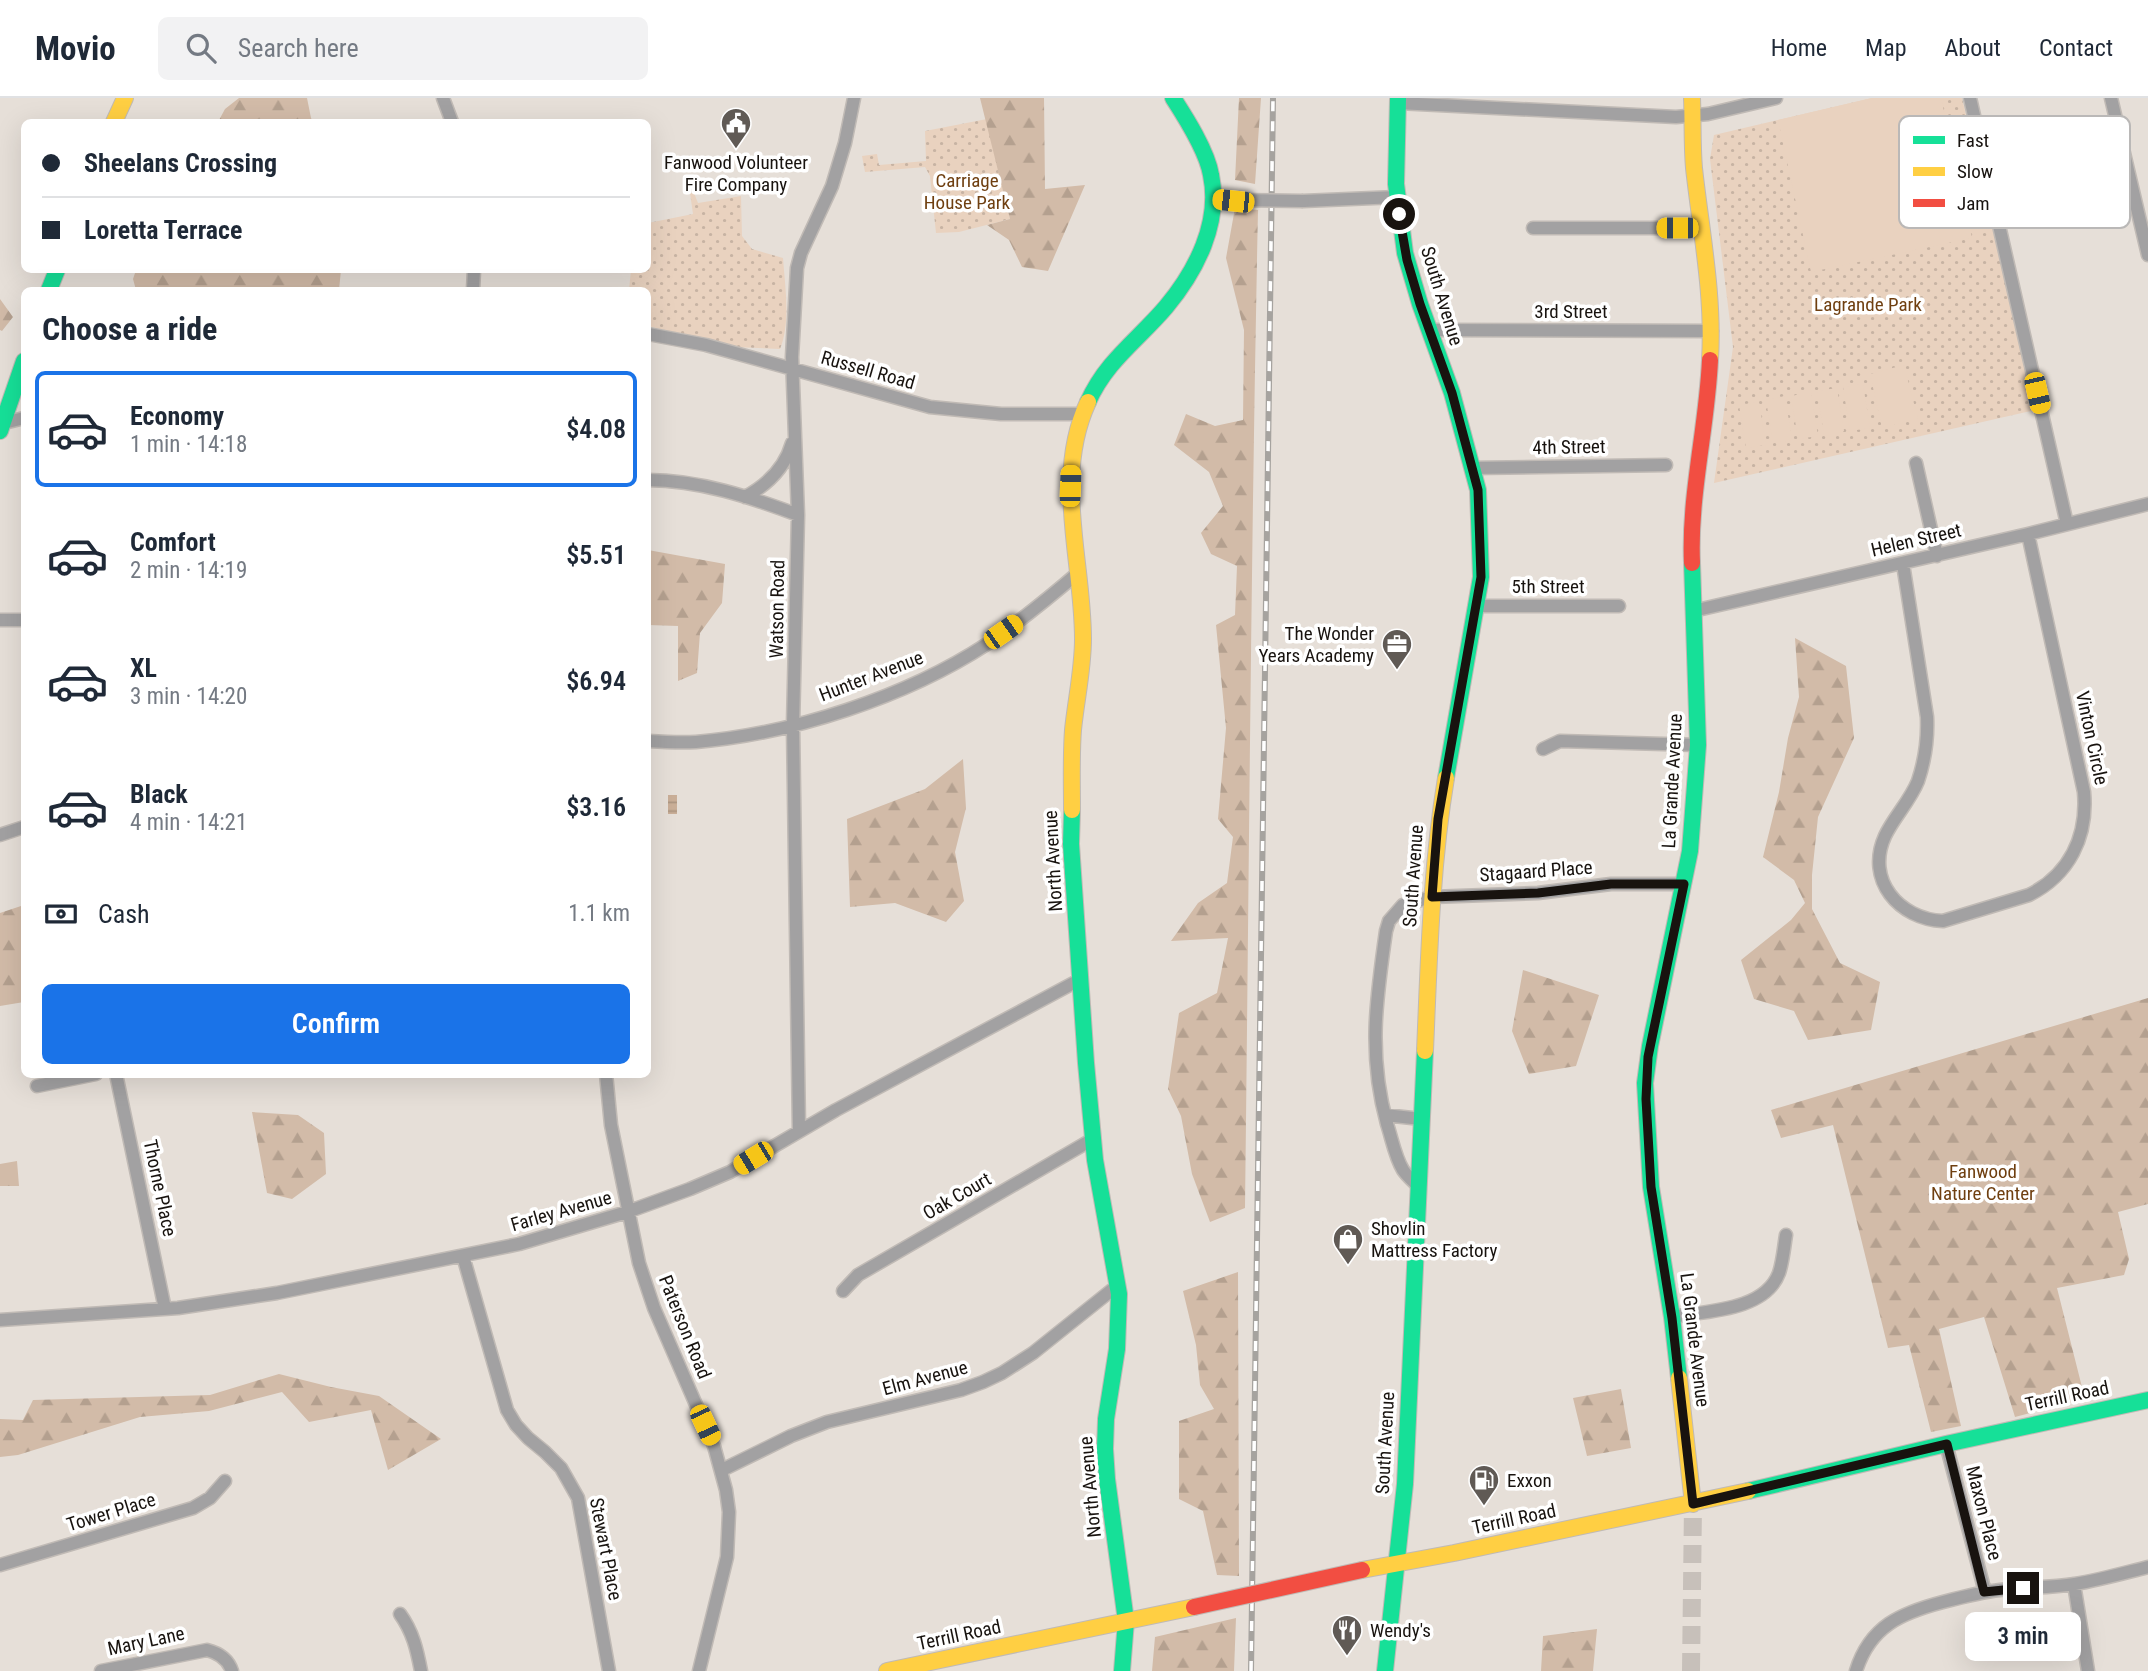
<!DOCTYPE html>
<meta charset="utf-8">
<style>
body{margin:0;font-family:"Roboto Condensed",sans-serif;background:#f2f2f3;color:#1f2937;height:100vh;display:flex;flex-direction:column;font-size:26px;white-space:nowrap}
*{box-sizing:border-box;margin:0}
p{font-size:23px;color:#747a83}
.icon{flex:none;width:38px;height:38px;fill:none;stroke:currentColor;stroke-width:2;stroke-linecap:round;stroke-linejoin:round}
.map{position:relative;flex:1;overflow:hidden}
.side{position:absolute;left:21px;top:189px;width:630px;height:791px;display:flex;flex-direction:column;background:#fff;border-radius:10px;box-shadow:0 7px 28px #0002}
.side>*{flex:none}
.top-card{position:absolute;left:21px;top:21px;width:630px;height:154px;border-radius:10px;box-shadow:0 7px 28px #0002;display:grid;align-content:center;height:154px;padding:0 21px;background:#fff}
.end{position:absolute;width:32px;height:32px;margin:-16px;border:9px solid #18130f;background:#fff;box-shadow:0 0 0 4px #fff}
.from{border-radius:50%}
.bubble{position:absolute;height:49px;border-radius:10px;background:#fff;box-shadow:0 7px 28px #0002;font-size:23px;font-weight:600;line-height:49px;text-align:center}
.car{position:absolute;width:21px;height:42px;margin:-21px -10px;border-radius:9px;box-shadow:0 0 5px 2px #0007;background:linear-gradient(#f5c518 24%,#345 0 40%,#f5c518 0 76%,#345 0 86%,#f5c518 0)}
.top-card b{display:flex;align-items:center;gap:24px;height:66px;font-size:26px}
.top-card b+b{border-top:2px solid #e0e1e3}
.top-card i{width:18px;height:18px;background:#1f2937}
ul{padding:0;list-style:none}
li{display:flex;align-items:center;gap:21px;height:116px;margin:0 14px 10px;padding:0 7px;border:4px solid transparent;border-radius:10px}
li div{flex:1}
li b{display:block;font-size:26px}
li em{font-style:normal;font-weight:600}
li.active{border-color:#1a73e8}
li>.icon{width:63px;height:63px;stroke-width:1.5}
h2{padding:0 21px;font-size:32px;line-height:84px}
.pay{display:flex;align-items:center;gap:18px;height:77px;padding:0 21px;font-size:26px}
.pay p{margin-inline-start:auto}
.cta{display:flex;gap:14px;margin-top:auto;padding:14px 21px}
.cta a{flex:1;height:80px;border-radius:10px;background:#1a73e8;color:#fff;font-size:28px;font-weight:600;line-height:80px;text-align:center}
header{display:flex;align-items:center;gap:42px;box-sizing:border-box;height:98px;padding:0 35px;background:#fff;border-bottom:2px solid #e0e1e3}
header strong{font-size:33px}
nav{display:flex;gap:38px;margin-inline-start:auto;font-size:24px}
.search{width:490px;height:63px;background:#f2f2f3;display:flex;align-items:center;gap:18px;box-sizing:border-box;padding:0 24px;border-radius:10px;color:#747a83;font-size:26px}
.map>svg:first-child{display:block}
</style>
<header>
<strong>Movio</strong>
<div class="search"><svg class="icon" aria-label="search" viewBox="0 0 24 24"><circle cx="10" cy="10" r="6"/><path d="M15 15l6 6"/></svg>Search here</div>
<nav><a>Home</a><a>Map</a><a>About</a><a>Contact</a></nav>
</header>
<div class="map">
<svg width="2148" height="1573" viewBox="0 0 2148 1573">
<defs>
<pattern id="grass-dots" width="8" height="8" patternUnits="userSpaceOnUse" patternTransform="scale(1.75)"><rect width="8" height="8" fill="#e9d2bf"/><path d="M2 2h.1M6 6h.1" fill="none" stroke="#c7b3a3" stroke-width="1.8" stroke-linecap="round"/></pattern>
<pattern id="forest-firs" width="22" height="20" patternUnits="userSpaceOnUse" patternTransform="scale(1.75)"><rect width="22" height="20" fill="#d2bba8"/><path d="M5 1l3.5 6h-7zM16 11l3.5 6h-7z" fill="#b4a08f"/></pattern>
<pattern id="water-rules" width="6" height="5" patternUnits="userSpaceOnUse" patternTransform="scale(1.75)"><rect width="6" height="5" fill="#caaf98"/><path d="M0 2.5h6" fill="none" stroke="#ad9682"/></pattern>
</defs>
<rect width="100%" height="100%" fill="#e6dfd8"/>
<path fill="url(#grass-dots)" d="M 1872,0 L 1962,0 L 2035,312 L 1714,385 L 1733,249 L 1710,61 L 1714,37 Z
M 987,21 L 1010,121 L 959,134 L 936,135 L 930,78 L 925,69 L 865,74 L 862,58 L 877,56 L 879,67 L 926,63 L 925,33 Z
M 690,95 L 694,95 L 698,105 L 741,98 L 742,138 L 752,151 L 783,160 C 785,189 791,224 780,251 L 734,249 L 648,228 L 648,192 L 629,192 L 631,172 L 648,172 L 648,125 L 693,116 Z"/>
<path fill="url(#forest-firs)" d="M 239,0 L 307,0 L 311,20 L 313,24 L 218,24 L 225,11 Z
M 980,0 L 1044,0 L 1045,91 L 1085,87 L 1048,173 L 1022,169 L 1009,142 L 987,127 L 1010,121 Z
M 1239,0 L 1261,0 L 1255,86 L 1235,82 Z
M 1235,110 L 1258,112 C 1251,444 1249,777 1245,1110 L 1210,1124 L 1192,1076 L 1181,1018 L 1168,991 L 1179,915 L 1217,895 L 1228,840 L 1171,843 L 1198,805 L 1227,785 L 1233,739 L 1218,721 L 1226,630 L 1216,527 L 1235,517 L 1237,468 L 1211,456 L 1201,435 L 1223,408 L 1209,374 L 1174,347 L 1186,316 L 1215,328 L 1243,322 L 1244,232 L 1226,160 Z
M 136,172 L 341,172 L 339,192 L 136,192 L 133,181 Z
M 0,201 L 13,219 L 2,233 L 0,232 Z
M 648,452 L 725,466 L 722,505 L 700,535 L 697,575 L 678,583 L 678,528 L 648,527 Z
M 1795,540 L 1846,568 L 1854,640 L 1818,719 L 1812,777 L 1812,811 L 1840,865 L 1880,884 L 1871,932 L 1808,942 L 1794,913 L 1754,901 L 1741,862 L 1791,822 L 1805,805 L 1794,782 L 1763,759 L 1779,694 L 1788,640 L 1799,599 Z
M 963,661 L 966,710 L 955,754 L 964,803 L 946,824 L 895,805 L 850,809 L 847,721 L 925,691 Z
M 24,807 L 24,904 L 0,908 L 0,815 Z
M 1523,872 L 1599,897 L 1576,968 L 1529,976 L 1512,933 Z
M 2148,900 L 2148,1106 L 2118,1114 L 2129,1161 L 2124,1177 L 2057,1190 L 2085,1301 L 2015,1319 L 1984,1219 L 1939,1231 L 1961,1328 L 1931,1334 L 1909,1247 L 1888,1250 L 1833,1027 L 1781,1040 L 1771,1012 Z
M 252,1014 L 298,1017 L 324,1035 L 326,1076 L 292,1101 L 267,1095 Z
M 17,1063 L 19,1088 L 0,1088 L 0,1066 Z
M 1238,1174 L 1239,1478 L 1217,1477 L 1203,1413 L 1179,1401 L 1179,1323 L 1214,1311 L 1200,1287 L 1196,1247 L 1183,1193 Z
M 279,1276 L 331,1289 L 379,1298 L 441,1341 L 388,1372 L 371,1312 L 309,1324 L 282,1294 L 209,1313 L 140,1319 L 18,1357 L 0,1359 L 0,1321 L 23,1322 L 33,1302 L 210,1297 Z
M 1621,1291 L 1631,1350 L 1587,1358 L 1573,1300 Z
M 1236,1520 L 1234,1573 L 1152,1573 L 1155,1539 Z
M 1597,1531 L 1593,1573 L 1541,1573 L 1543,1538 Z"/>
<path fill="#e9d2bf" d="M 1872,0 L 1941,0 L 1972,140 L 1811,174 L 1778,22 Z
M 1904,267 L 1918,321 L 1882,330 L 1870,276 Z
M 1863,286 L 1870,330 L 1850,333 L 1843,289 Z
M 1837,290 L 1844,333 L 1824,337 L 1817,293 Z
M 1811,294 L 1818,338 L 1798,341 L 1791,298 Z
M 1785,298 L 1792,342 L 1773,345 L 1766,302 Z
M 1759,304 L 1766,347 L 1746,350 L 1739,307 Z"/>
<path fill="url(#water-rules)" d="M 668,697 L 677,697 L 677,716 L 668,716 Z"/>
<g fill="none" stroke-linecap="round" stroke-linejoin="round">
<path stroke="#c7c0ba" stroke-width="18" stroke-dasharray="18 9" stroke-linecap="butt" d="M 1691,1573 L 1693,1406"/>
<g stroke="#c0bab5" stroke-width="15">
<path id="street" d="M 443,0 L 452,24
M 1970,0 L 2067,426
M 2111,0 L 2148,157
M 1398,5 L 1676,19 L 1708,16 L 1776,0
M 1303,103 L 1397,99
M 1533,130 L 1702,130
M 473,192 L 474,172
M 1429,232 L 1712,233
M 648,236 L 706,247 L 930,309 L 1001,316 L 1082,316
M 0,326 L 24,320
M 1916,365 L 1937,458
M 1472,370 L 1666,367
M 648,382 C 699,382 750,399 798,417
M 745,399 C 767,387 785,370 792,345
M 1903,466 L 1927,619 C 1928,641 1925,662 1918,683 C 1910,703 1894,719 1885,738 C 1865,782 1899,821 1943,823 L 2029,797 C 2069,777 2088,739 2084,694 L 2028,436
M 1476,508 L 1619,508
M 1693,513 L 2028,436 L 2148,406
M 0,522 L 24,522
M 648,643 C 663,644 680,645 696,644 C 792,636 906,599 987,546 C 1019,524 1050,499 1079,474
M 1543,651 L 1560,643 L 1698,647
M 0,737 L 24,729
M 116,976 L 165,1211
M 606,976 L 611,1027 L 639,1165 L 654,1210 L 714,1348 L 726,1392 L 729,1414 L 727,1459 L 699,1573
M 37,988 L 96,976
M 1385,1017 L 1421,1021
M 799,1033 L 793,627 L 798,417 L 792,259 L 797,170 L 801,155 L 832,88 L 845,45 L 854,0
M 1418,1088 C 1413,1083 1407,1078 1403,1072 C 1395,1059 1392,1041 1387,1026 C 1368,957 1376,902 1386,833 L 1389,823 L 1403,807 L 1432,799 L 1538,795 L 1611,786 L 1684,786
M 463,1158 L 507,1312 L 516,1327 L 528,1340 L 545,1354 L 561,1370 L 578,1400 L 609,1573
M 843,1193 L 858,1177 L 1093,1041
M 1672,1219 C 1706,1213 1765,1213 1779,1175 C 1783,1163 1784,1149 1786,1137
M 0,1222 L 178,1210 L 277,1195 L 519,1146 L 627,1114 L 690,1091 L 730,1074 L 836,1012 L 1081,881
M 1946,1346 L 1985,1494
M 722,1372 L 791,1338 L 827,1324 L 961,1292 L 983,1284 L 1002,1275 L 1033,1255 L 1118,1187
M 0,1467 L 193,1410 L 210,1400 L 225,1383
M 2074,1486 L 2088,1573
M 400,1516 C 413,1534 417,1552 421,1573
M 101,1573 L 207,1552 C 219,1555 228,1561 232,1573
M 1856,1573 C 1870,1528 1901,1515 1943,1504 C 1962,1499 1981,1494 2000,1492 C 2025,1489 2050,1490 2075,1486 C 2099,1482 2124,1475 2148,1469"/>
</g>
<g stroke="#c0bab5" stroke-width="18">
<path id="fast" d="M 1398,0 L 1396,86 L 1405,155 L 1420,206 L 1452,295 L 1478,392 L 1481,479 L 1446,680
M 49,192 L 57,172
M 1088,304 C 1106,263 1138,242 1166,209 C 1196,173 1221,125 1211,77 C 1207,53 1186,20 1173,0
M 0,333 L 24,263
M 1072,712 L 1071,746 L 1086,965 L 1095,1062 L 1119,1196 L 1117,1251 L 1106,1321 L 1105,1351 L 1107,1381 L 1126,1523 L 1122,1573
M 1679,1280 L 1672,1219 L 1651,1089 L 1645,985 L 1650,948 L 1690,753 L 1698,647 L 1692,465
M 1748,1393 L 1946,1346 L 2148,1302
M 1385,1573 L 1405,1386 L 1425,953"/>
</g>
<g stroke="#c0bab5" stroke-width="18">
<path id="slow" d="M 1692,0 C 1693,23 1692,47 1694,70 C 1701,134 1714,197 1710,262
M 114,24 L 125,0
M 1072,712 C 1072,685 1071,658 1073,632 C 1076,602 1083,571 1083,541 C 1083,462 1053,380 1088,304
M 1425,953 C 1429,861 1431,770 1446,680
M 1679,1280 L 1693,1406
M 1362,1472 L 1454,1455 L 1748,1393
M 887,1573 L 1194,1509"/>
</g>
<g stroke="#c0bab5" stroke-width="18">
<path id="jam" d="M 1692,465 C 1689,397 1707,330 1710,262"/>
</g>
<use href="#street" stroke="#a2a1a2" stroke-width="12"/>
<use href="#fast" stroke="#16e098" stroke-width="16"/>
<use href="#slow" stroke="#ffcf43" stroke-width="16"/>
<use href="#jam" stroke="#f24e42" stroke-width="16"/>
<g stroke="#a6a39f" stroke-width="6">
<path id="rail" d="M 1251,1573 L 1273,0"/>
</g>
<use href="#rail" stroke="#fff" stroke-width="3.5" stroke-dasharray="10" stroke-linecap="butt"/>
<g stroke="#c0bab5" stroke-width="15" stroke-linecap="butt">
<path id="street-bridge" d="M 1233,102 L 1303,103"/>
</g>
<g stroke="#c0bab5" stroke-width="18" stroke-linecap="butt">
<path id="jam-bridge" d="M 1194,1509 L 1362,1472"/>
</g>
<use href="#street-bridge" stroke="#a2a1a2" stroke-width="12"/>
<use href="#jam-bridge" stroke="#f24e42" stroke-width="16"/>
</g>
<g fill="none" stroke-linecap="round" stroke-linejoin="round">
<path stroke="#18130f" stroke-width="9" d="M 1399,116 L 1407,162 L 1420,206 L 1452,295 L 1478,392 L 1481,479 L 1438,721 L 1432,799 L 1538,795 L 1611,786 L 1684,786 L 1648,959 L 1646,1001 L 1651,1089 L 1672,1220 L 1693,1406 L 1947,1346 L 1984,1494 L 2023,1490"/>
</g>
<defs>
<g id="civic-pin" transform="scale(1.575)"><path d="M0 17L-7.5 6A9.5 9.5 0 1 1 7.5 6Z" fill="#605a55" stroke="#fff"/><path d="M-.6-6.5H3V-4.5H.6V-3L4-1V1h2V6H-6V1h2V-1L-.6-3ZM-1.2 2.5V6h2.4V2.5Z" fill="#fff"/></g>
<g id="office-pin" transform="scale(1.575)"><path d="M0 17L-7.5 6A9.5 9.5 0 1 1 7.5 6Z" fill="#605a55" stroke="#fff"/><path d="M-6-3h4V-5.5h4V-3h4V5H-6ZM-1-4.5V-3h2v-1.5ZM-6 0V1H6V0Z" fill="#fff"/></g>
<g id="shop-pin" transform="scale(1.575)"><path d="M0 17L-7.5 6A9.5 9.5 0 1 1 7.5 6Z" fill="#605a55" stroke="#fff"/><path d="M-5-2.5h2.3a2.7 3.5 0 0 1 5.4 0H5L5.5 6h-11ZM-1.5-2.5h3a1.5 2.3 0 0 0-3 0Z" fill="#fff"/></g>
<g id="fuel-pin" transform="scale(1.575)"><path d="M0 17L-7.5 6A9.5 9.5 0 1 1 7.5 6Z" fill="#605a55" stroke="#fff"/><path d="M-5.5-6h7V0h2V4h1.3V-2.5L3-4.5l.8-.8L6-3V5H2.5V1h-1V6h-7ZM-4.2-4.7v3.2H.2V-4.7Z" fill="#fff"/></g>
<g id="restaurant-pin" transform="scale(1.575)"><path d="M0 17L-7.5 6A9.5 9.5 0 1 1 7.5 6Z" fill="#605a55" stroke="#fff"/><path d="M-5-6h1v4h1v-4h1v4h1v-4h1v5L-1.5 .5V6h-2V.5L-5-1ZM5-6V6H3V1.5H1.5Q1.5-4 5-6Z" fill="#fff"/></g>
</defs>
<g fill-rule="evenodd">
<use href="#civic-pin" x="736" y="25"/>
<use href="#office-pin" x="1397" y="546"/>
<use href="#shop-pin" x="1348" y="1141"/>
<use href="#fuel-pin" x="1484" y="1382"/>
<use href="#restaurant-pin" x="1347" y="1532"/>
</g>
<g text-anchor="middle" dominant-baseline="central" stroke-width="7" stroke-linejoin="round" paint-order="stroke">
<g font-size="19" fill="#18130f" stroke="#fff" text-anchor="start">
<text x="736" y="64" text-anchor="middle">Fanwood Volunteer<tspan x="736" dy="22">Fire Company</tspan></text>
<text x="1374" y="535" text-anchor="end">The Wonder<tspan x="1374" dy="22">Years Academy</tspan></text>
<text x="1371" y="1130">Shovlin<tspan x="1371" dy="22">Mattress Factory</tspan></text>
<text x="1507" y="1382">Exxon</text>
<text x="1370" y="1532">Wendy's</text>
</g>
<g font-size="19" fill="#6f3f10" stroke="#fff">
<text x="967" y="82">Carriage<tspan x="967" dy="22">House Park</tspan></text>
<text x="1868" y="206">Lagrande Park</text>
<text x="1983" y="1073">Fanwood<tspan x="1983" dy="22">Nature Center</tspan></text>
</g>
<g font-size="19" fill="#18130f" stroke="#fff">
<text transform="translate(1442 198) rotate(73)">South Avenue</text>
<text x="1571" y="213">3rd Street</text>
<text transform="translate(868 272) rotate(16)">Russell Road</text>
<text transform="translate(1569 349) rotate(-1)">4th Street</text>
<text transform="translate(1916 442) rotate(-13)">Helen Street</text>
<text x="1548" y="488">5th Street</text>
<text transform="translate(777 511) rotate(-89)">Watson Road</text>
<text transform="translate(871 578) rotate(-21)">Hunter Avenue</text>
<text transform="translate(2092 640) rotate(78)">Vinton Circle</text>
<text transform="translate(1672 683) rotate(-87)">La Grande Avenue</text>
<text transform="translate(1053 763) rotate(-93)">North Avenue</text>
<text transform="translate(1536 773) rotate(-4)">Stagaard Place</text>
<text transform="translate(1413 778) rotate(-86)">South Avenue</text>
<text transform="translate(160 1090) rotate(78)">Thorne Place</text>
<text transform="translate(957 1098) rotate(-30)">Oak Court</text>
<text transform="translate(561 1113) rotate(-16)">Farley Avenue</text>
<text transform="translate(685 1229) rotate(68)">Paterson Road</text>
<text transform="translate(1695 1242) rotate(83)">La Grande Avenue</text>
<text transform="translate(925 1280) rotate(-15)">Elm Avenue</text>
<text transform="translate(2067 1298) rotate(-12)">Terrill Road</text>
<text transform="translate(1385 1345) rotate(-87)">South Avenue</text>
<text transform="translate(1090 1389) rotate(-95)">North Avenue</text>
<text transform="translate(111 1414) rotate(-17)">Tower Place</text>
<text transform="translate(1984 1415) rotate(76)">Maxon Place</text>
<text transform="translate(1514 1421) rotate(-12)">Terrill Road</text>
<text transform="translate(606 1451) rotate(79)">Stewart Place</text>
<text transform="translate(959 1537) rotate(-12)">Terrill Road</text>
<text transform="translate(146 1543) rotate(-12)">Mary Lane</text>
</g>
</g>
<rect x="1899" y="18" width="231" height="112" rx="10" fill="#fff" stroke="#bab8b7" stroke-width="2"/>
<rect x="1913" y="38" width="32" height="8" fill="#16e098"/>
<rect x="1913" y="69" width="32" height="9" fill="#ffcf43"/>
<rect x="1913" y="101" width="32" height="8" fill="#f24e42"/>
<g font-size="19" fill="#18130f">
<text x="1957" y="49">Fast</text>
<text x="1957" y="80">Slow</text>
<text x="1957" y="112">Jam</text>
</g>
</svg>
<i class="end from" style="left:1399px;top:116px"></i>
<i class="end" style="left:2023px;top:1490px"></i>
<div class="bubble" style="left:1965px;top:1514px;width:116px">3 min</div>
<i class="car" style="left:1233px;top:103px;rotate:276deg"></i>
<i class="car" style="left:1677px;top:130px;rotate:270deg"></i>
<i class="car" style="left:2037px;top:295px;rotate:167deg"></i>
<i class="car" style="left:1070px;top:388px;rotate:2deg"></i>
<i class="car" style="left:1003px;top:534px;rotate:55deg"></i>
<i class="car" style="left:753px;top:1060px;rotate:239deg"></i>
<i class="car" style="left:705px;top:1327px;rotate:155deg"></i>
<div class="top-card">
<b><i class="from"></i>Sheelans Crossing</b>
<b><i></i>Loretta Terrace</b>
</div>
<section class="side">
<h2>Choose a ride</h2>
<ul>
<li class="active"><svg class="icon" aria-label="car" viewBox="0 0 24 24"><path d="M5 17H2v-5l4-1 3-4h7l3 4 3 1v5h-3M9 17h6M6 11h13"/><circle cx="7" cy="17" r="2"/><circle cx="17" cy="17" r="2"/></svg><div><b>Economy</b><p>1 min · 14:18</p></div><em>$4.08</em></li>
<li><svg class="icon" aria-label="car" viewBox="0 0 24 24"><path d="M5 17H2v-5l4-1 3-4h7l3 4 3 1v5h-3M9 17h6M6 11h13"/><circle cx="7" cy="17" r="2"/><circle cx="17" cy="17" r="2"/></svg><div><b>Comfort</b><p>2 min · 14:19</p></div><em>$5.51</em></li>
<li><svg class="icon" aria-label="car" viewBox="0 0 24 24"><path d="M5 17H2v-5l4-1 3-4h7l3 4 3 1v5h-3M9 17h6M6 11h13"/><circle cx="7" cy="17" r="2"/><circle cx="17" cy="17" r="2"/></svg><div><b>XL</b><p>3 min · 14:20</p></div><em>$6.94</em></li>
<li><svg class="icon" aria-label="car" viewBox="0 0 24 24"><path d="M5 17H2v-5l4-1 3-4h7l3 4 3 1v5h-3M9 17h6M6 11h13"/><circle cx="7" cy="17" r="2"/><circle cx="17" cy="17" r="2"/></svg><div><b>Black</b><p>4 min · 14:21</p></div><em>$3.16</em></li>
</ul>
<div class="pay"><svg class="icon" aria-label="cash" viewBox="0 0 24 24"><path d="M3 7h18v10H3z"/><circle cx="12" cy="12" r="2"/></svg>Cash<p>1.1 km</p></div>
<div class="cta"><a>Confirm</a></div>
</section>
</div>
